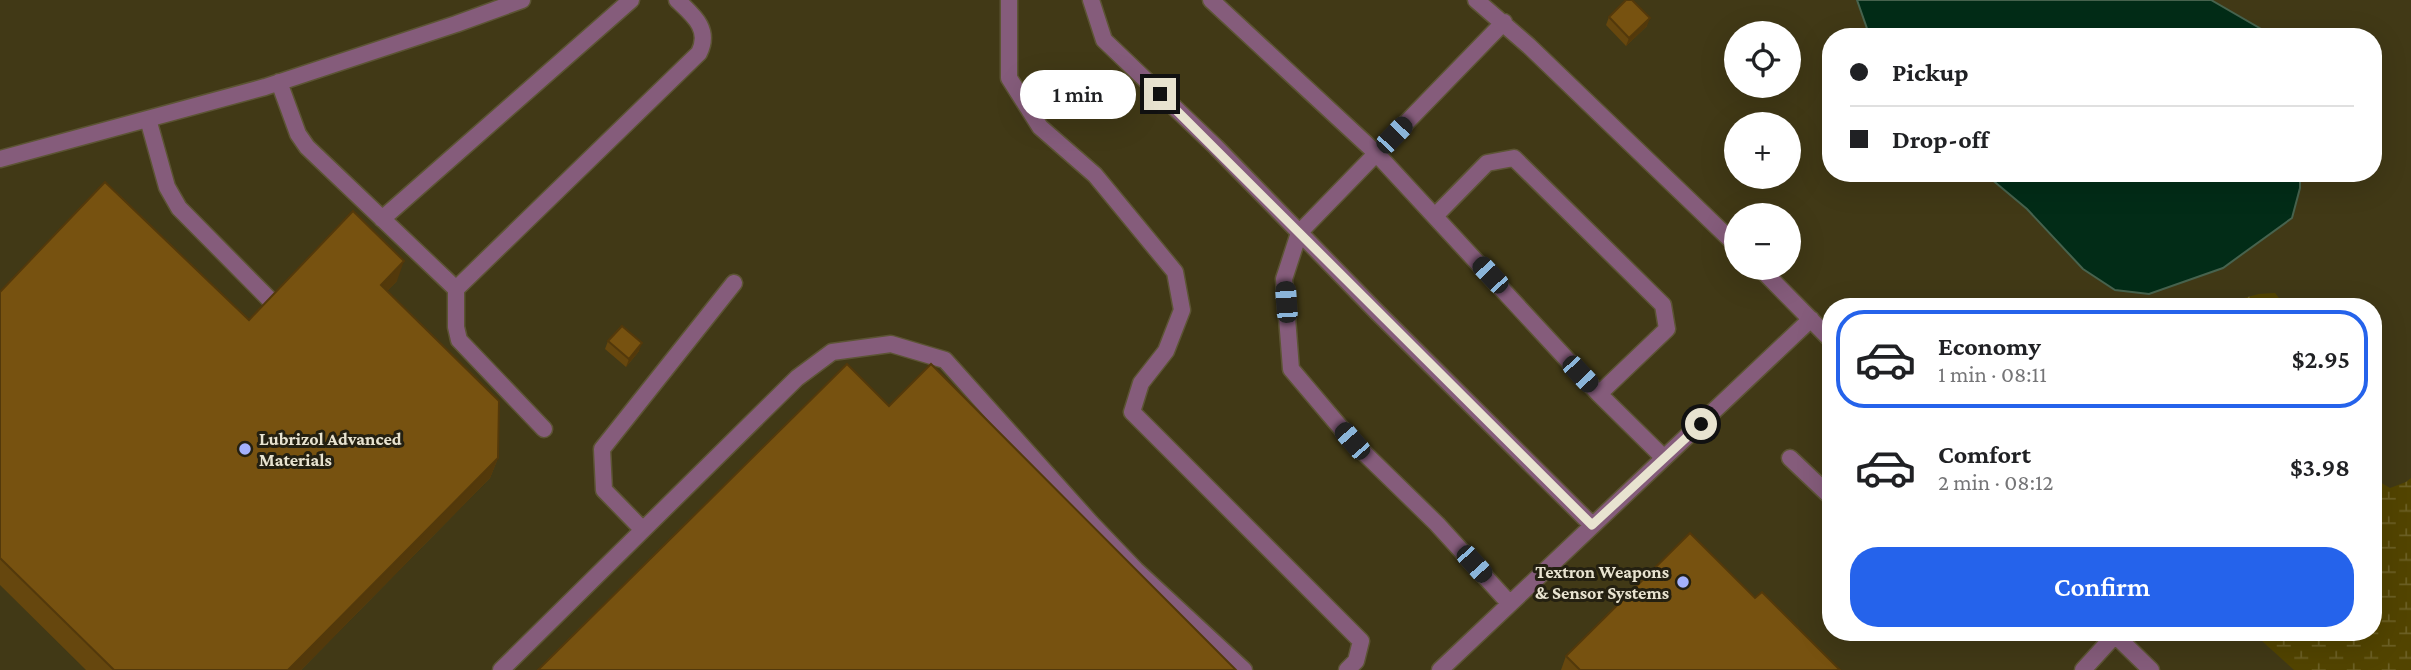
<!DOCTYPE html>
<meta charset="utf-8">
<style>
body{margin:0;font-family:"Crimson Pro",serif;background:#f6f6f6;color:#202124;height:100vh;display:flex;flex-direction:column;font-size:26px;white-space:nowrap}
*{box-sizing:border-box;margin:0}
p{font-size:23px;color:#757577}
.icon{flex:none;width:38px;height:38px;fill:none;stroke:currentColor;stroke-width:2;stroke-linecap:round;stroke-linejoin:round}
.map{position:relative;flex:1;overflow:hidden}
.drawer{position:absolute;left:1822px;top:298px;width:560px;height:343px;display:flex;flex-direction:column;background:#fff;border-radius:28px;box-shadow:0 7px 28px #0002}
.drawer>*{flex:none}
.guide{position:absolute;left:1822px;top:28px;width:560px;height:154px;border-radius:28px;box-shadow:0 7px 28px #0002;display:grid;align-content:center;height:154px;padding:0 28px;background:#fff}
.buttons{position:absolute;left:1724px;top:21px;display:grid;gap:14px}
.buttons a{display:grid;place-items:center;width:77px;height:77px;border-radius:50%;background:#fff;box-shadow:0 7px 28px #0002;font-size:35px}
.end{position:absolute;width:32px;height:32px;margin:-16px;border:9px solid #e8e3d0;background:#111;box-shadow:0 0 0 4px #111}
.from{border-radius:50%}
.bubble{position:absolute;height:49px;border-radius:24px;background:#fff;box-shadow:0 7px 28px #0002;font-size:23px;font-weight:600;line-height:49px;text-align:center}
.car{position:absolute;width:21px;height:42px;margin:-21px -10px;border-radius:9px;box-shadow:0 0 5px 2px #0007;background:linear-gradient(#222 24%,#8ab4d8 0 40%,#222 0 76%,#8ab4d8 0 86%,#222 0)}
.guide b{display:flex;align-items:center;gap:24px;height:66px;font-size:26px}
.guide b+b{border-top:2px solid #e0e0e0}
.guide i{width:18px;height:18px;background:#202124}
ul{padding:12px 0 0;list-style:none}
li{display:flex;align-items:center;gap:21px;height:98px;margin:0 14px 10px;padding:0 14px;border:4px solid transparent;border-radius:28px}
li div{flex:1}
li b{display:block;font-size:26px}
li em{font-style:normal;font-weight:600}
li.current{border-color:#2563eb}
li>.icon{width:63px;height:63px;stroke-width:1.5}
.cta{display:flex;gap:14px;margin-top:auto;padding:14px 28px}
.cta a{flex:1;height:80px;border-radius:28px;background:#2563eb;color:#fff;font-size:28px;font-weight:600;line-height:80px;text-align:center}
.map>svg:first-child{display:block}
</style>
<div class="map">
<svg width="2411" height="670" viewBox="0 0 2411 670">
<defs>
<pattern id="wetland-marsh" width="20" height="14" patternUnits="userSpaceOnUse" patternTransform="scale(1.75)"><rect width="20" height="14" fill="#524400"/><path d="M1 5h8M5 5V1M11 12h8M15 12V8" fill="none" stroke="#6b5f24"/></pattern>
</defs>
<rect width="100%" height="100%" fill="#413916"/>
<path fill="url(#wetland-marsh)" d="M 2275,293 L 2285,306 L 2214,306 L 2259,294 Z
M 2373,478 L 2390,488 L 2406,482 L 2411,478 L 2411,670 L 2294,670 L 2252,632 L 2373,632 Z"/>
<path fill="#022c17" stroke="#47634e" stroke-width="2" d="M 1857,0 L 2211,0 L 2275,37 L 1870,37 Z
M 1984,173 L 2300,173 L 2300,188 L 2292,218 L 2223,268 L 2149,294 L 2115,290 L 2083,269 L 2027,209 Z"/>
<g fill="none" stroke-linecap="round" stroke-linejoin="round">
<g stroke="#5c5434" stroke-width="19">
<path id="service" d="M 1009,0 L 1009,78 L 1040,127 L 1095,175 L 1175,272 L 1182,310 L 1166,351 L 1141,383 L 1132,412 L 1361,641 L 1356,661 L 1347,670
M 1091,0 L 1104,40 L 1216,147 L 1377,312 L 1592,525
M 1211,0 L 1376,153 L 1599,394 L 1664,458
M 1476,0 L 1529,46 L 1736,245
M 1504,22 L 1299,233 L 1284,279 L 1291,369 L 1352,441 L 1437,524 L 1510,604
M 279,82 L 298,134 L 307,147 L 456,289 L 456,327 L 459,340 L 544,429
M 148,119 L 167,187 L 179,208 L 275,305
M 0,159 L 265,87 L 456,24 L 522,0
M 1435,216 L 1487,163 L 1514,158 L 1663,305 L 1667,329 L 1599,394
M 382,219 L 631,0
M 1760,268 L 1830,339
M 456,289 L 699,53 C 711,29 693,15 677,0
M 1790,458 L 1830,496
M 643,530 L 604,490 L 602,449 L 734,283
M 2112,632 L 2151,670
M 501,670 L 797,378 L 832,352 L 891,344 L 945,360 L 1091,523 L 1136,570 L 1244,670
M 1440,670 L 1811,319
M 2083,670 L 2115,635"/>
</g>
<use href="#service" stroke="#855c7b" stroke-width="16"/>
</g>
<path fill="#66470e" d="M 1609,17 L 1647,26 L 1626,46 L 1606,25 Z
M 397,281 L 387,291 L 498,458 L 490,478 L 301,670 L 86,670 L 0,585 L 0,292 L 249,320 Z
M 608,341 L 639,351 L 626,367 L 605,349 Z
M 1755,598 L 1840,670 L 1561,670 L 1566,656 Z"/>
<path fill="#53390b" d="M 1650,18 L 1647,26 L 1626,46 L 1629,38 Z
M 404,261 L 397,281 L 374,305 L 381,285 Z
M 642,343 L 639,351 L 626,367 L 629,359 Z
M 498,458 L 490,478 L 301,670 L 288,670 Z"/>
<path fill="#775210" stroke="#53390b" stroke-width="2" d="M 1626,0 L 1632,0 L 1650,18 L 1629,38 L 1609,17 Z
M 105,182 L 249,320 L 353,211 L 404,261 L 381,285 L 499,401 L 498,458 L 288,670 L 114,670 L 0,558 L 0,292 Z
M 622,326 L 642,343 L 629,359 L 608,341 Z
M 847,364 L 889,406 L 931,364 L 1236,670 L 538,670 Z
M 1690,533 L 1755,598 L 1762,592 L 1840,670 L 1580,670 L 1566,656 Z"/>
<g fill="none" stroke-linecap="round" stroke-linejoin="round">
<path stroke="#e8e3d0" stroke-width="9" d="M 1160,94 L 1592,525 L 1701,424"/>
</g>
<g fill="#a4b1fc" stroke="#242011" stroke-width="2.5">
<circle cx="245" cy="449" r="7"/>
<circle cx="1683" cy="582" r="7"/>
</g>
<g text-anchor="middle" dominant-baseline="central" stroke-width="6" stroke-linejoin="round" paint-order="stroke">
<g font-size="18" font-weight="bold" fill="#e8e3d0" stroke="#242011" text-anchor="start">
<text x="259" y="439">Lubrizol Advanced<tspan x="259" dy="21">Materials</tspan></text>
<text x="1669" y="572" text-anchor="end">Textron Weapons<tspan x="1669" dy="21">&amp; Sensor Systems</tspan></text>
</g>
</g>
</svg>
<div class="buttons">
<a><svg class="icon" aria-label="locate" viewBox="0 0 24 24"><circle cx="12" cy="12" r="6"/><path d="M12 2v4M12 18v4M2 12h4M18 12h4"/></svg></a>
<a>+</a>
<a>−</a>
</div>
<i class="end from" style="left:1701px;top:424px"></i>
<i class="end" style="left:1160px;top:94px"></i>
<div class="bubble" style="left:1020px;top:70px;width:116px">1 min</div>
<i class="car" style="left:1394px;top:135px;rotate:44deg"></i>
<i class="car" style="left:1490px;top:275px;rotate:317deg"></i>
<i class="car" style="left:1286px;top:302px;rotate:356deg"></i>
<i class="car" style="left:1580px;top:374px;rotate:137deg"></i>
<i class="car" style="left:1352px;top:441px;rotate:319deg"></i>
<i class="car" style="left:1474px;top:564px;rotate:138deg"></i>
<div class="guide">
<b><i class="from"></i>Pickup</b>
<b><i></i>Drop-off</b>
</div>
<section class="drawer">
<ul>
<li class="current"><svg class="icon" aria-label="car" viewBox="0 0 24 24"><path d="M5 17H2v-5l4-1 3-4h7l3 4 3 1v5h-3M9 17h6M6 11h13"/><circle cx="7" cy="17" r="2"/><circle cx="17" cy="17" r="2"/></svg><div><b>Economy</b><p>1 min · 08:11</p></div><em>$2.95</em></li>
<li><svg class="icon" aria-label="car" viewBox="0 0 24 24"><path d="M5 17H2v-5l4-1 3-4h7l3 4 3 1v5h-3M9 17h6M6 11h13"/><circle cx="7" cy="17" r="2"/><circle cx="17" cy="17" r="2"/></svg><div><b>Comfort</b><p>2 min · 08:12</p></div><em>$3.98</em></li>
</ul>
<div class="cta"><a>Confirm</a></div>
</section>
</div>
